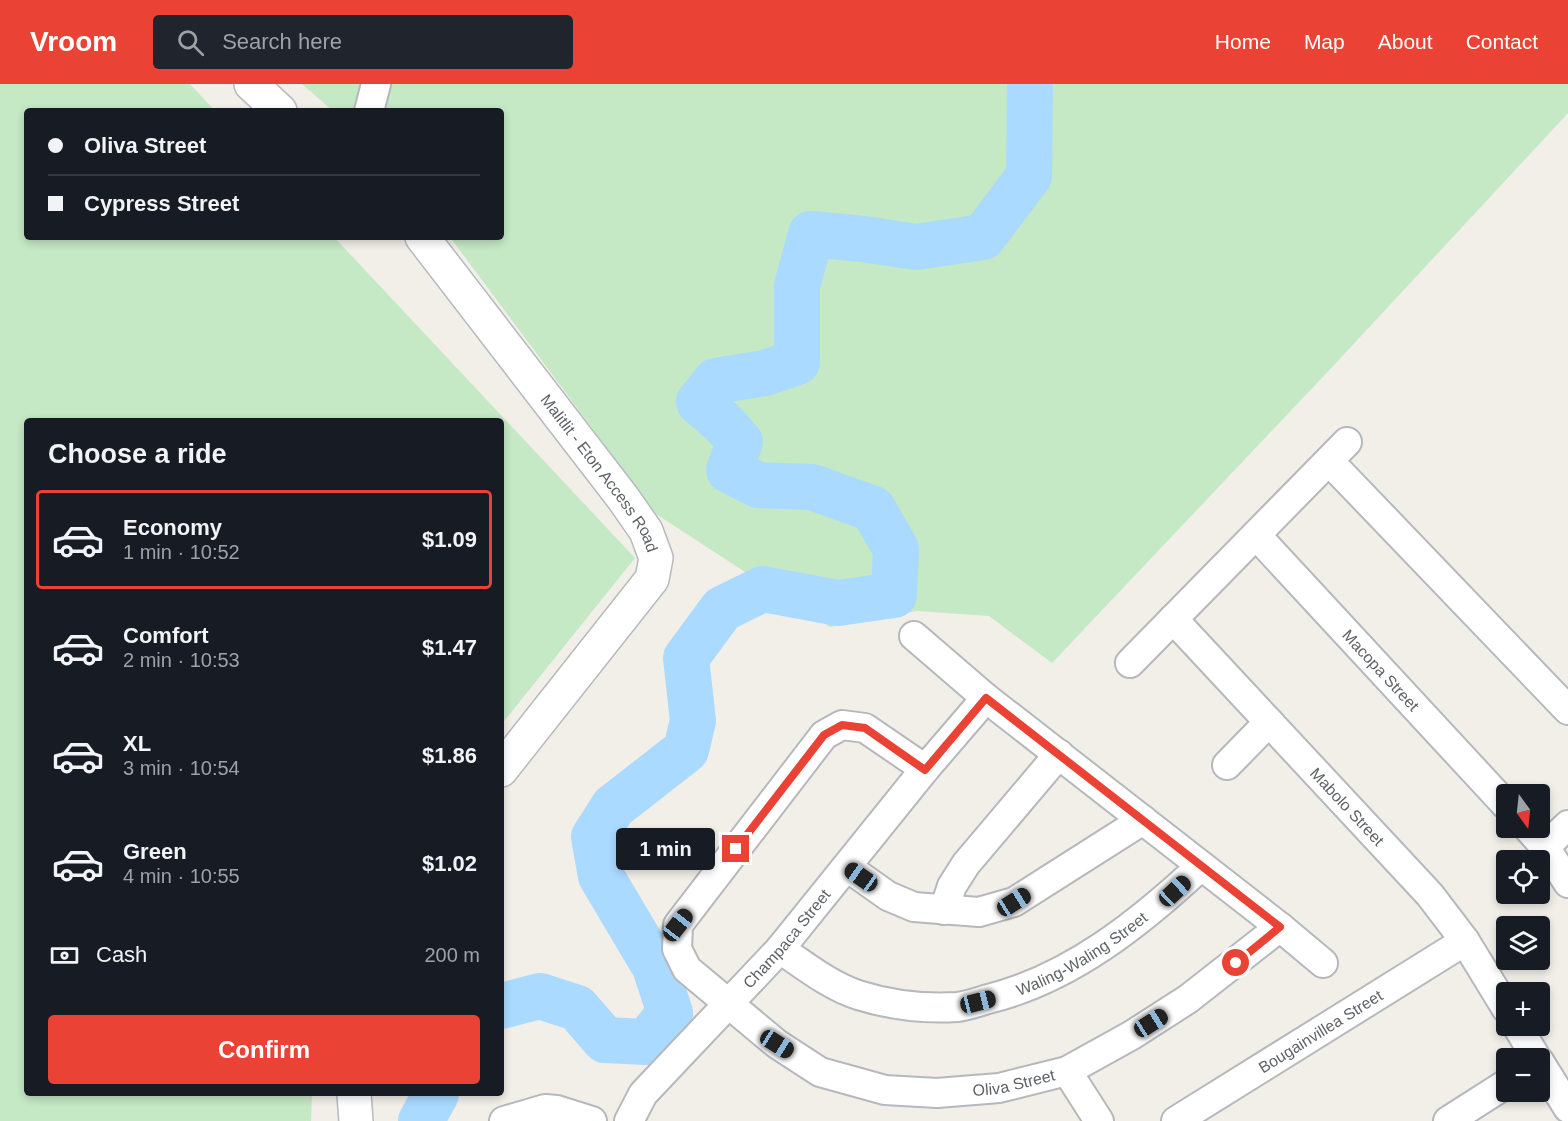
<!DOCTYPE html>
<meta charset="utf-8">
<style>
body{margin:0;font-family:Arial,sans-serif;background:#20242c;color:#f1f3f6;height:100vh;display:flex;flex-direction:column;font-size:22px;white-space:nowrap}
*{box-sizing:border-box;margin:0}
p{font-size:20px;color:#9ea1a6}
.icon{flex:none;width:33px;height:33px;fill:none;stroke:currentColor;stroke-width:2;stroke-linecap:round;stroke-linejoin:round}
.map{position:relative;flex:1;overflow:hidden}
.side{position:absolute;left:24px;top:334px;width:480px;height:678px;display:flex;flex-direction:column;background:#171b24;border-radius:6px;box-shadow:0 3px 9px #0003}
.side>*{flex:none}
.top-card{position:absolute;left:24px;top:24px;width:480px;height:132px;border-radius:6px;box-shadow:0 3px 9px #0003;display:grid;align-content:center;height:132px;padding:0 24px;background:#171b24}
.needle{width:39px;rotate:165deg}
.tools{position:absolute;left:1496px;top:700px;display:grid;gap:12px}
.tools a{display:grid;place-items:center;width:54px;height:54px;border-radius:6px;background:#171b24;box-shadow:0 3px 9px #0003;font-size:30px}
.end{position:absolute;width:27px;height:27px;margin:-14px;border:8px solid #ea4335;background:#fff;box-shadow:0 0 0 3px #fff}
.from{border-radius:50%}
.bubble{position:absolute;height:42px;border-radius:6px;background:#171b24;box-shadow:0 3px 9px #0003;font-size:20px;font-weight:700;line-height:42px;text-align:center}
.car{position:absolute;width:18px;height:36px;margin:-18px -9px;border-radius:8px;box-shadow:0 0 4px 2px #0007;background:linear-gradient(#222 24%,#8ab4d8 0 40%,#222 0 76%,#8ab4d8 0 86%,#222 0)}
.top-card b{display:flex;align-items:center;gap:21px;height:57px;font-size:22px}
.top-card b+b{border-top:2px solid #363941}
.top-card i{width:15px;height:15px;background:#f1f3f6}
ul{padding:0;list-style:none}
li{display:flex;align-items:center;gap:18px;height:99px;margin:0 12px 9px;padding:0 12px;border:3px solid transparent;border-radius:6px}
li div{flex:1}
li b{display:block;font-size:22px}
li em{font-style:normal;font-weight:700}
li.active{border-color:#ea4335}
li>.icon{width:54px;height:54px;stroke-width:1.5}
h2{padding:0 24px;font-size:27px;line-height:72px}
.pay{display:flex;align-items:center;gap:15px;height:66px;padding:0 24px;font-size:22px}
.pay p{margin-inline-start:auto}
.button{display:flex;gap:12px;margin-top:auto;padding:12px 24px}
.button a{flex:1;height:69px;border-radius:6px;background:#ea4335;color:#fff;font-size:24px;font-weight:700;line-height:69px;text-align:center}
header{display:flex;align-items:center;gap:36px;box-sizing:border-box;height:84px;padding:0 30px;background:#ea4335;color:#fff}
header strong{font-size:28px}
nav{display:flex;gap:33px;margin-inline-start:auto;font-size:21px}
.search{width:420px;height:54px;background:#20242c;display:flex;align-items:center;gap:15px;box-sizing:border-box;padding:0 21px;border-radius:6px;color:#9ea1a6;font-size:22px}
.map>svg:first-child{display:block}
</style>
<header>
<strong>Vroom</strong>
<div class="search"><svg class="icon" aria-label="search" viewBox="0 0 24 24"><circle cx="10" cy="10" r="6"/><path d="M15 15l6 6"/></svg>Search here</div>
<nav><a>Home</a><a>Map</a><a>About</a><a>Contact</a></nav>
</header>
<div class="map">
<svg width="1568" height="1037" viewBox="0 0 1568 1037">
<rect width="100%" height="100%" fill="#f1efe8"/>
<path fill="#c5e8c5" d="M 0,0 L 190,0 L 215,27 L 27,27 L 27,153 L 334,153 L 635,474 L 501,641 L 501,338 L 27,338 L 27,1010 L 312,1010 L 311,1037 L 0,1037 Z
M 302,0 L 1568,0 L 1568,29 L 1335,280 L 1052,579 L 989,532 L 917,527 L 830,543 L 656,430 L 450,153 L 501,153 L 501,27 L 333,27 Z"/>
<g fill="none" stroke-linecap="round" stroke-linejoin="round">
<path stroke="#aadaff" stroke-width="46" d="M 501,922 L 540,912 L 577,924 L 605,956 L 646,958 L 670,929 L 655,883 L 601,792 L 594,753 L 613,723 L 686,666 L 693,637 L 686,574 L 722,525 L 763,505 L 838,519 L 894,511 L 896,465 L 873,425 L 812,403 L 758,401 L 729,386 L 740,358 L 723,339 L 699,318 L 716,297 L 765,289 L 797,278 L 797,202 L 811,150 L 863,155 L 916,163 L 983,153 L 1029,92 L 1030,0
M 421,1037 L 436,1010"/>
<g stroke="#b5b8bc" stroke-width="32">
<g id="street">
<path d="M 369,27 L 376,0"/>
<path d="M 1329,377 L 1568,626"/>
<path id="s1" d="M 1256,451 L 1506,721"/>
<path id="s2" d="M 1173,535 L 1430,811 L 1465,857 L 1506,924"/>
<path d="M 914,552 L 986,614 L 1280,843 L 1323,879"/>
<path d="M 1130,579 L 1347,358"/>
<path d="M 1227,681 L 1269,638"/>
<path id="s3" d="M 925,685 L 865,644 L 842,641 L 824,651 L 678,841 L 677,865 L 687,885 L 777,960 L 820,988 L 885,1006 L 937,1009 L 999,1004 L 1067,987 L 1132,951 L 1188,915 L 1280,843"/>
<path d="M 1528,744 L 1545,763 L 1568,799"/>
<path d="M 1545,763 L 1568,741"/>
<path d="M 847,783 L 888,812 L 914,823 L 979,828 L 1014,818 L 1143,736"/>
<path d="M 944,826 L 952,802 L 966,780 L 1059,670"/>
<path id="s4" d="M 780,865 C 804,881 830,902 858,911 C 890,921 924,925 957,923 C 967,922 978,918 988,915 C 1070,895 1140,839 1201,782"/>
<path d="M 1517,942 L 1537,975"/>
<path d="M 1539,977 L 1568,1024"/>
<path d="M 1067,987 L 1099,1037"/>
<path d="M 504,1037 L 545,1025 L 557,1026 L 592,1037"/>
<path id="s5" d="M 629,1037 L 643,1010 L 780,865 L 925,685 L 986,614"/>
<path id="s6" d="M 1176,1037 L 1465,857"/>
<path d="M 1448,1037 L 1506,1000"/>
</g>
</g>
<g stroke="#b6babf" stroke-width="36">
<g id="secondary">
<path d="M 251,0 L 280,27"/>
<path id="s7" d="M 422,153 L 623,414 L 646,447 L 656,474 L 652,495 L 501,686"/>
<path d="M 354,1010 L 356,1037"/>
</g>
</g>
<use href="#street" stroke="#fff" stroke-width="28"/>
<use href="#secondary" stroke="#fff" stroke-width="33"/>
</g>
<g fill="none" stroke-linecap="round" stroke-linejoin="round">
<path stroke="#ea4335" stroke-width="8" d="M 736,765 L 824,651 L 842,641 L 865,644 L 925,686 L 986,614 L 1280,843 L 1236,879"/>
</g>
<g text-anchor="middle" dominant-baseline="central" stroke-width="4.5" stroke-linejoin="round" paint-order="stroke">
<g font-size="16" fill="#5f6368" stroke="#fff">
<text stroke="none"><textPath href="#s7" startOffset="296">Malitlit - Eton Access Road</textPath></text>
<text stroke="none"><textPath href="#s1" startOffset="184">Macopa Street</textPath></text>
<text stroke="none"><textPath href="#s2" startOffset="256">Mabolo Street</textPath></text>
<text stroke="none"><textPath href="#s5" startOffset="242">Champaca Street</textPath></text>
<text stroke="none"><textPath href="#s4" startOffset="328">Waling-Waling Street</textPath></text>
<text stroke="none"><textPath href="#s6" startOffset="170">Bougainvillea Street</textPath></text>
<text stroke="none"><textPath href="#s3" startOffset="768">Oliva Street</textPath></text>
</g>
</g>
</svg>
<div class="tools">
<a><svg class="needle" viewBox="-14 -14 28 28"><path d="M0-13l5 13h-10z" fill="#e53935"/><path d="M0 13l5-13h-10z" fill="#9ea1a6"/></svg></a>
<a><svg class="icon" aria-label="locate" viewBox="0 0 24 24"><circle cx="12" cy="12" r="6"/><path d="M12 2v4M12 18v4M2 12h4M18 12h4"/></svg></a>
<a><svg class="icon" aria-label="layers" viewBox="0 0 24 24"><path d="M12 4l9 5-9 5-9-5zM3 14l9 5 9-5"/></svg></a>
<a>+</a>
<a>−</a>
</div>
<i class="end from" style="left:1236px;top:879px"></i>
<i class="end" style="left:736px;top:765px"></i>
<div class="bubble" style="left:616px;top:744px;width:99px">1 min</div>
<i class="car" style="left:861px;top:793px;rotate:305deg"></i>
<i class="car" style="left:1175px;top:807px;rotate:47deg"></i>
<i class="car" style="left:1014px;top:818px;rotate:58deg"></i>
<i class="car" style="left:678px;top:841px;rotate:38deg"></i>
<i class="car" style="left:978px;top:918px;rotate:76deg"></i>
<i class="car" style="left:1151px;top:939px;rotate:58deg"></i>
<i class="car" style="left:777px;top:960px;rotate:122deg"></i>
<div class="top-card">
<b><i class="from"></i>Oliva Street</b>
<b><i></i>Cypress Street</b>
</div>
<section class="side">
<h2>Choose a ride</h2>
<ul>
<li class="active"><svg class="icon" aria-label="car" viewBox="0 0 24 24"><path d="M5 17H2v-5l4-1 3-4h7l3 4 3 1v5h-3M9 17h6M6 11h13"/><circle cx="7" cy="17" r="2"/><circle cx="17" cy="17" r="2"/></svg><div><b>Economy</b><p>1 min · 10:52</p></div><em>$1.09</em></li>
<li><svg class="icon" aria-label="car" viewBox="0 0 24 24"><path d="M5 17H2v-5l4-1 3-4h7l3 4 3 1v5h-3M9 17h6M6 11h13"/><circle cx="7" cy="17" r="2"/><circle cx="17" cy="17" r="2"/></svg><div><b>Comfort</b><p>2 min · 10:53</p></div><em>$1.47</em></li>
<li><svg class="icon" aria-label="car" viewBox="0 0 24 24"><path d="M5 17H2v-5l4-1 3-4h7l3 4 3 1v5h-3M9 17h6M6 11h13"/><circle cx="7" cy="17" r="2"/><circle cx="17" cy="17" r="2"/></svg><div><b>XL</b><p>3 min · 10:54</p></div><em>$1.86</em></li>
<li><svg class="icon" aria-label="car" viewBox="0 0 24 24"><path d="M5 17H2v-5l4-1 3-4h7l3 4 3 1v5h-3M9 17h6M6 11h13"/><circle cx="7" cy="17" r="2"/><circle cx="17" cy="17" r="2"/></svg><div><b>Green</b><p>4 min · 10:55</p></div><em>$1.02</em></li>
</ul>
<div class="pay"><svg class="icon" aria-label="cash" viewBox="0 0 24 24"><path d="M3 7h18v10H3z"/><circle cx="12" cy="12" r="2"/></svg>Cash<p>200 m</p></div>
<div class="button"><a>Confirm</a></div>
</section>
</div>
